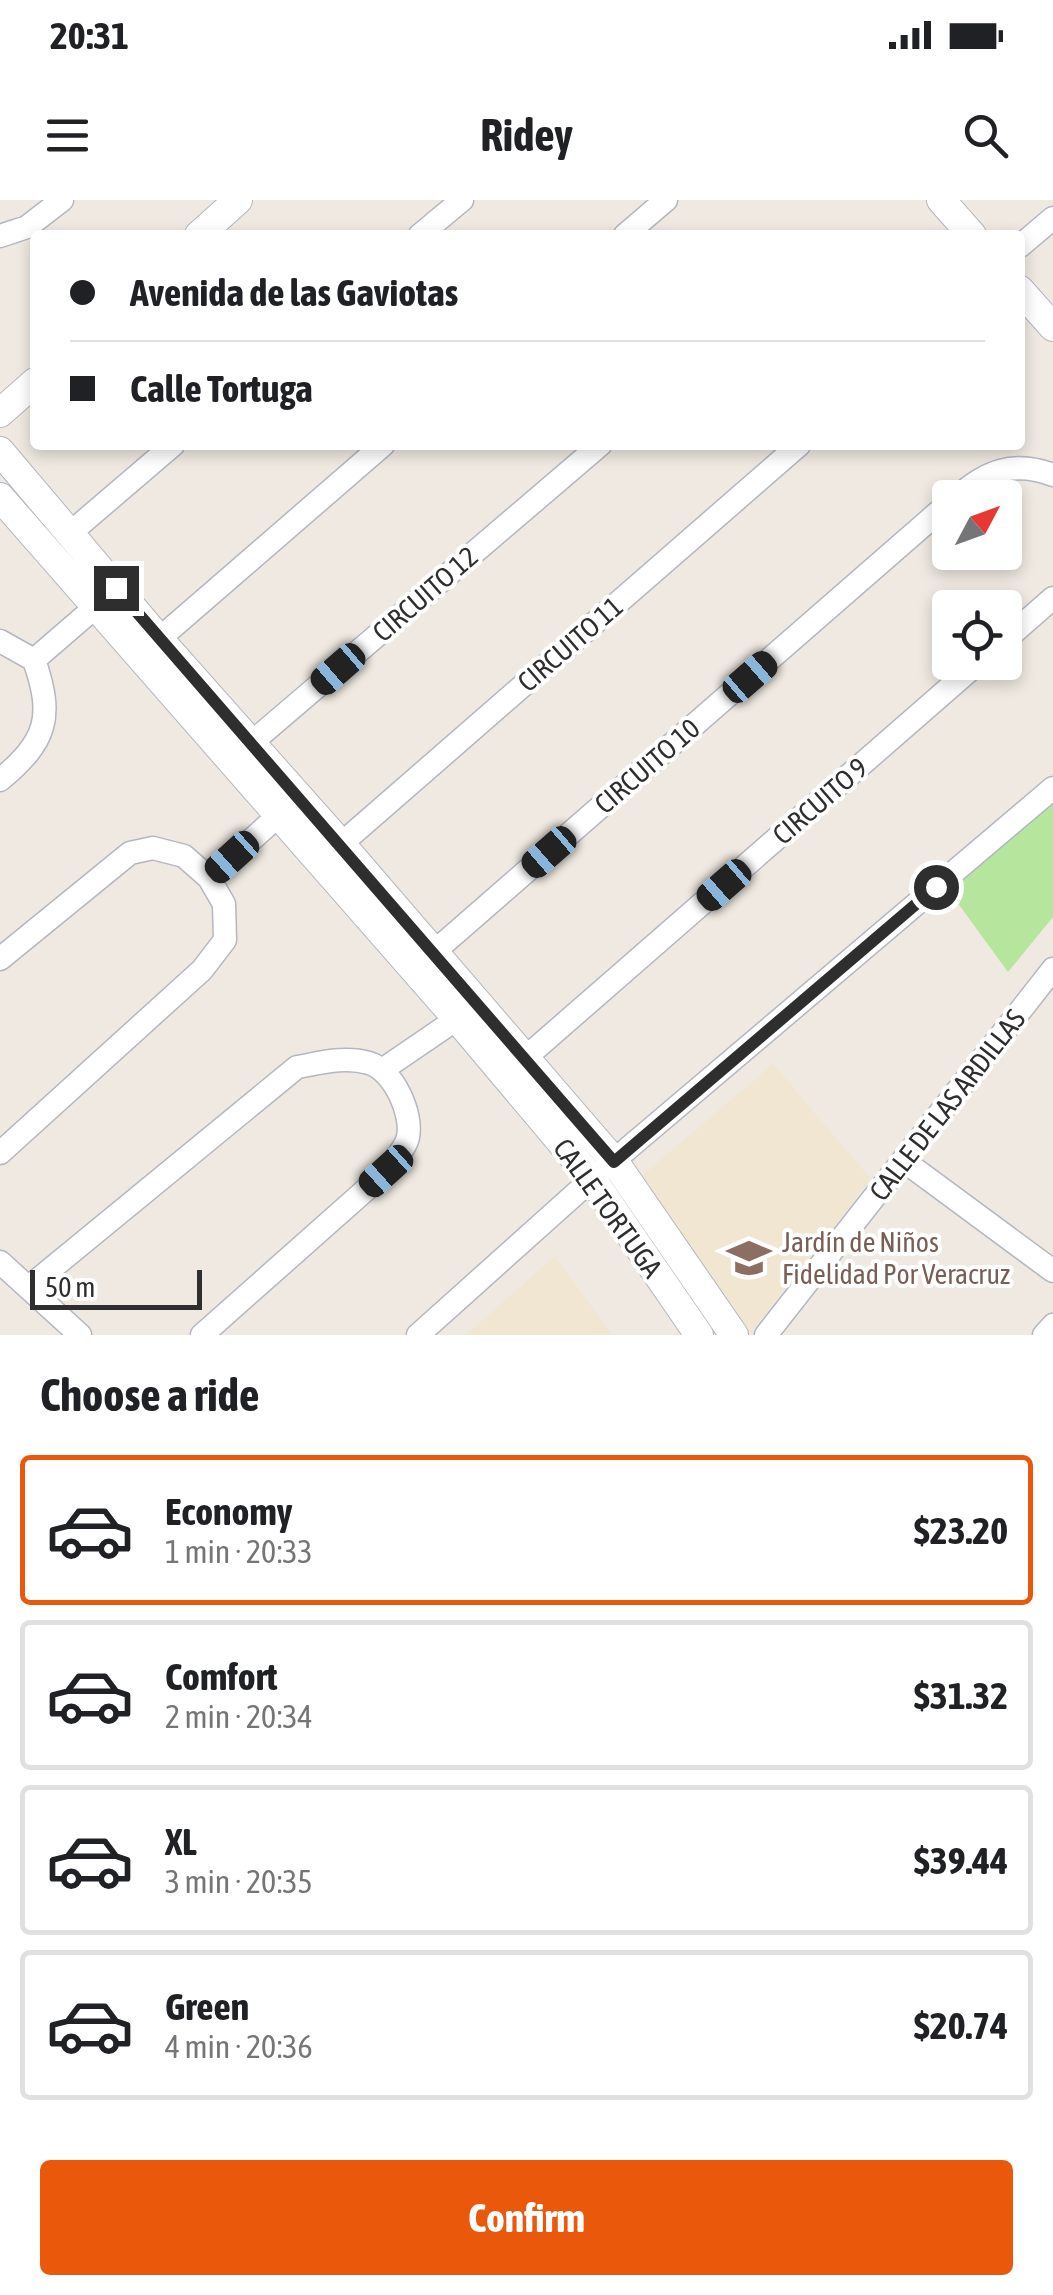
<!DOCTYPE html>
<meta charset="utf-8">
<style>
body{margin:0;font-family:"Asap Condensed",sans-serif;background:#f2f2f2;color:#202124;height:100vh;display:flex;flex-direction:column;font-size:38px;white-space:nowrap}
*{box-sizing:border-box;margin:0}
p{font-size:32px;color:#757577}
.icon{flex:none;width:55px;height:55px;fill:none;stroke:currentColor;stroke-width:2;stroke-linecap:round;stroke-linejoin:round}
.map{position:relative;height:1135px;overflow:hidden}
.panel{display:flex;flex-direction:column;background:#fff;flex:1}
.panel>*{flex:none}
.guide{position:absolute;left:30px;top:30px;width:995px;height:220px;border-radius:10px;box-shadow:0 5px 15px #0003;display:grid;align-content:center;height:220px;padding:0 40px;background:#fff}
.needle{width:65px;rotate:49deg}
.fabs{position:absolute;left:932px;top:280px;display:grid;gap:20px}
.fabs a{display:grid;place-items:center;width:90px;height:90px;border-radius:10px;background:#fff;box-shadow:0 5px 15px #0003;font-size:50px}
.scale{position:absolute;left:30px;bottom:25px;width:172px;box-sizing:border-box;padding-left:10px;border:5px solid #2e2e2e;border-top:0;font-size:28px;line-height:35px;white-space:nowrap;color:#2e2e2e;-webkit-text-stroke:8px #fff;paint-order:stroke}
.end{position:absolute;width:45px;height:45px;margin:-22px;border:12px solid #2e2e2e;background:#fff;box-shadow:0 0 0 5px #fff}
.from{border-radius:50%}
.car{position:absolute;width:30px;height:60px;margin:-30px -15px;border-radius:12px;box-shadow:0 0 8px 2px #0007;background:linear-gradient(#222 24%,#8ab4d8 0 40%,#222 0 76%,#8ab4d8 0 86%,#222 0)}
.guide b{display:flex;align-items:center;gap:35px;height:95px;font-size:38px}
.guide b+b{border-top:2px solid #e0e0e0}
.guide i{width:25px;height:25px;background:#202124}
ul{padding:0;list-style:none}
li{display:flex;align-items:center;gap:30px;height:150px;margin:0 20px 15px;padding:0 20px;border:5px solid #e0e0e0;border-radius:10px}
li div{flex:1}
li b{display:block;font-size:38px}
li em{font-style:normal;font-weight:700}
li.selected{border-color:#ea580c}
li>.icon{width:90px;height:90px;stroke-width:1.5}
h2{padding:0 40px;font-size:45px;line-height:120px}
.button{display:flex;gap:20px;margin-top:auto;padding:20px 40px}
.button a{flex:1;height:115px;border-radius:10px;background:#ea580c;color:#fff;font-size:40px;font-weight:700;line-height:115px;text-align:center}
.status{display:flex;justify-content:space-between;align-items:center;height:70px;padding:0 50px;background:#fff;direction:ltr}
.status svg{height:28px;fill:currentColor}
header{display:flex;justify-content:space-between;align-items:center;height:130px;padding:0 40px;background:#fff;font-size:45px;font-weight:700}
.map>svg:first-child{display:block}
</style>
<div class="status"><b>20:31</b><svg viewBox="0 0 49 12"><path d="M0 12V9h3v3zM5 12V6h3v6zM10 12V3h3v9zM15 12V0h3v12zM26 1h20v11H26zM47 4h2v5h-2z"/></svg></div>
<header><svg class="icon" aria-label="menu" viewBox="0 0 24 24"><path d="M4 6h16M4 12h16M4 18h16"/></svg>Ridey<svg class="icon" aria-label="search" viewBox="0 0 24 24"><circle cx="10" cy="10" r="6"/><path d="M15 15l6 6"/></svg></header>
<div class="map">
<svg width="1053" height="1135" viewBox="0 0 1053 1135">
<rect width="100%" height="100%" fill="#efe9e1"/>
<path fill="#f0e6d1" d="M 773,864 L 871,979 L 749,1135 L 743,1135 L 636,981 Z
M 555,1056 L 612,1135 L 466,1135 Z"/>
<path fill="#b6e59e" d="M 1053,603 L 1053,717 L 1008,772 L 949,691 Z"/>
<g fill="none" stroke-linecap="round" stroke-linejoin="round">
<g stroke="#b4b7c1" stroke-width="25">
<path id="minor" d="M 420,35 L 462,0
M 625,35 L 666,0
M 0,36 L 27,27 L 62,0
M 1020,46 L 1053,18
M 956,298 C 986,271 1013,260 1053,275
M 69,334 L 173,245
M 159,439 L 383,245
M 1005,440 L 1053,398
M 0,441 L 34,460
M 34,460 L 107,397
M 250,544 L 600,245
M 0,580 C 47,541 54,517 34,460
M 341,644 L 799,245
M 209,678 L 279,615
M 435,751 L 950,302
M 0,759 L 130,653 L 153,648 L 184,656 L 209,678 L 224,704 L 225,740 L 202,770 L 0,953
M 525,858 L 979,462
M 382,870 L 470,810
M 904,961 L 1053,1071
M 0,1062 L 80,1135
M 29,1087 L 297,867 C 320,863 345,856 369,863 C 393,870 413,913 408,937 C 406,948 393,961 387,971 L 202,1135
M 418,1135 L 592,979 L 1053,588
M 766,1135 L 1053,769
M 1044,1135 L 1053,1125"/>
</g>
<g stroke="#b4b7c1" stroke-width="30">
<path id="tertiary" d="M 941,0 L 972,35
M 199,35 L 238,0
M 1020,90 L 1053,127
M 0,213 L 35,182
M 0,251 L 159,439 L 341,644 L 614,961 L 734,1135
M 0,297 L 459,821 L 592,979 L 699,1135"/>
</g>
<use href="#minor" stroke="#fff" stroke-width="22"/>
<use href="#tertiary" stroke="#fff" stroke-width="28"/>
</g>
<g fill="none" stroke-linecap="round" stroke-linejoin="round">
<path stroke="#2e2e2e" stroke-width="12" d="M 116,388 L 614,962 L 936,687"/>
</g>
<defs>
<g id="school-bare" transform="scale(3.45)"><path d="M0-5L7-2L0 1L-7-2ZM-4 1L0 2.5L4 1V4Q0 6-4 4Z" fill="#8d6e63" stroke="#fff" stroke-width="2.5" paint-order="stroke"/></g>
</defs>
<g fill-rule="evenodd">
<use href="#school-bare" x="749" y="1058"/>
</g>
<g text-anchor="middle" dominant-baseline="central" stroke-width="8" stroke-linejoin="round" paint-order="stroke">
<g font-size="28" fill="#2e2e2e" stroke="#fff">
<text transform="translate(425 394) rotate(-41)">CIRCUITO 12</text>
<text transform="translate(570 444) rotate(-41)">CIRCUITO 11</text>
<text transform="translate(647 566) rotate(-41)">CIRCUITO 10</text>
<text transform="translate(820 601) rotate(-41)">CIRCUITO 9</text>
<text transform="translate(947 905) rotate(-52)">CALLE DE LAS ARDILLAS</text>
<text transform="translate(608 1008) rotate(54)">CALLE TORTUGA</text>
</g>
<g font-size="28" fill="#785e54" stroke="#fff" text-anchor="start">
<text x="782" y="1042">Jardín de Niños<tspan x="782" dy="32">Fidelidad Por Veracruz</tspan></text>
</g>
</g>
</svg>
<div class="fabs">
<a><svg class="needle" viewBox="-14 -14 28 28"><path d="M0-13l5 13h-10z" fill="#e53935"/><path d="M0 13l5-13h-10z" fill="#757577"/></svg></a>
<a><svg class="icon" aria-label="locate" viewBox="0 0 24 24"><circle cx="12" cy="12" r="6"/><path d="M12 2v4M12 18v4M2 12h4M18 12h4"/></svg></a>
</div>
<div class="scale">50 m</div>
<i class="end from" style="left:936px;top:687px"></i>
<i class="end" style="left:116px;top:388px"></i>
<i class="car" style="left:338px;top:469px;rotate:229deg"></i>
<i class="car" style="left:750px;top:477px;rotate:49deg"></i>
<i class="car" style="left:549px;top:652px;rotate:229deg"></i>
<i class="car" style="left:232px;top:657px;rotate:228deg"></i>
<i class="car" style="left:724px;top:685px;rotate:229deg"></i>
<i class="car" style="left:386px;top:971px;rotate:228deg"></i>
<div class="guide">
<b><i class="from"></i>Avenida de las Gaviotas</b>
<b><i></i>Calle Tortuga</b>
</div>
</div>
<section class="panel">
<h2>Choose a ride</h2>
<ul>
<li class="selected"><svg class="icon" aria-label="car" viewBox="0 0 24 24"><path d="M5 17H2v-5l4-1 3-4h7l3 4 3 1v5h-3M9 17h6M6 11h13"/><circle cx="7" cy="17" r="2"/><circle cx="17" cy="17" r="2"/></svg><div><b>Economy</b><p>1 min · 20:33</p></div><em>$23.20</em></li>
<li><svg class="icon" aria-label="car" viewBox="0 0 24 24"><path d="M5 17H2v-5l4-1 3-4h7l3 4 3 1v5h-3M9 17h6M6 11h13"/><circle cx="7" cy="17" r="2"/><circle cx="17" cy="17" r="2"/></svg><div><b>Comfort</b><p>2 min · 20:34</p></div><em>$31.32</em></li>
<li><svg class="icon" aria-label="car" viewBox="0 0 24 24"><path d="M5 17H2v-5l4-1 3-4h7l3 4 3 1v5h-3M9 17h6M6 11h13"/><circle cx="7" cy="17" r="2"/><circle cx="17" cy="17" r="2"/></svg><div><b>XL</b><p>3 min · 20:35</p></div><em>$39.44</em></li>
<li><svg class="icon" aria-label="car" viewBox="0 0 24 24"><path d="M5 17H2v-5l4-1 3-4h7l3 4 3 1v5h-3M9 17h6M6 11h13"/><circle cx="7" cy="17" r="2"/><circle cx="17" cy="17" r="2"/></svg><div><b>Green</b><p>4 min · 20:36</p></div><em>$20.74</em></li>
</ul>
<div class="button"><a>Confirm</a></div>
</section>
